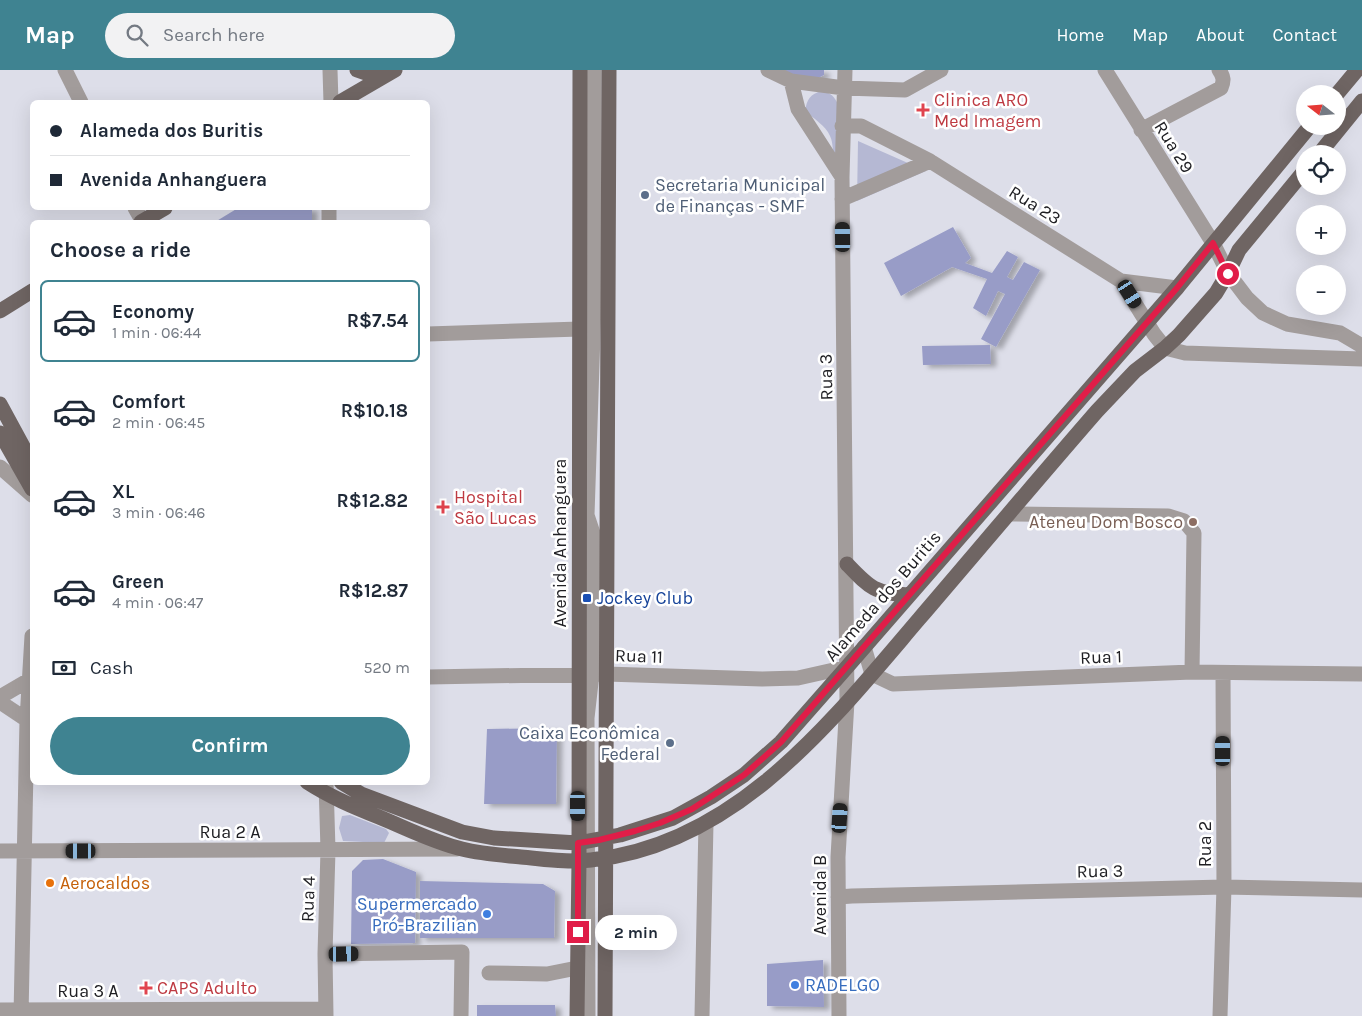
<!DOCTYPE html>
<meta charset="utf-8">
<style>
body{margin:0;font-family:Karla,sans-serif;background:#f2f2f3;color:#1f2937;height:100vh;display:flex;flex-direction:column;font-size:19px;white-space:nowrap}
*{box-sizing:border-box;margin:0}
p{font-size:16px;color:#747a83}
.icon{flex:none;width:28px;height:28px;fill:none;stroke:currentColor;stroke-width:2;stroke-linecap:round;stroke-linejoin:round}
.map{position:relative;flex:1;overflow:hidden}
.sheet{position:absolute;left:30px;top:150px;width:400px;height:565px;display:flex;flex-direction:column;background:#fff;border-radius:8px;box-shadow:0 5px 20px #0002}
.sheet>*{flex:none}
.hud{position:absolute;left:30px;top:30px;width:400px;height:110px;border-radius:8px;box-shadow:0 5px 20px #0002;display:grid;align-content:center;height:110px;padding:0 20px;background:#fff}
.needle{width:32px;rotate:287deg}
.tools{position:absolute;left:1296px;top:15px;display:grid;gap:10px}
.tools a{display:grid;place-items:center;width:50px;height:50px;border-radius:50%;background:#fff;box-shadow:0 5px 20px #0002;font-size:25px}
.end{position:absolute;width:22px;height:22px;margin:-11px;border:6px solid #e11d48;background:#fff;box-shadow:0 0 0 2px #fff}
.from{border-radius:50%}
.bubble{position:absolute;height:35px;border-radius:18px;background:#fff;box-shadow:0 5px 20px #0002;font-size:16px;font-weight:700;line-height:35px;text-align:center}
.car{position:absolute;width:15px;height:30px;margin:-15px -8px;border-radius:6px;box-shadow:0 0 4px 1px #0007;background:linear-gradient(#222 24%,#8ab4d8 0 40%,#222 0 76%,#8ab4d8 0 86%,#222 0)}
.hud b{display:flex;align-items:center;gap:18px;height:48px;font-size:19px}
.hud b+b{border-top:1px solid #e0e1e3}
.hud i{width:12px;height:12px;background:#1f2937}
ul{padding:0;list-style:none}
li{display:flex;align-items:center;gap:15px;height:82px;margin:0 10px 8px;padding:0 10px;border:2px solid transparent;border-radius:8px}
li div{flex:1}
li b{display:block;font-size:19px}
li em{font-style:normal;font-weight:700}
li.active{border-color:#3f8391}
li>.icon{width:45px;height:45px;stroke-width:1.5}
h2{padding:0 20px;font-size:22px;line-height:60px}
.pay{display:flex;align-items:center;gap:12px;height:55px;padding:0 20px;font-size:19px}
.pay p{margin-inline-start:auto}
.action{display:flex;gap:10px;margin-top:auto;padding:10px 20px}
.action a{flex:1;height:58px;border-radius:30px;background:#3f8391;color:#fff;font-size:20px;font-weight:700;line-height:58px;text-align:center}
header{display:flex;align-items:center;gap:30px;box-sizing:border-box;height:70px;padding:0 25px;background:#3f8391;color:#fff}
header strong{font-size:24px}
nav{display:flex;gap:28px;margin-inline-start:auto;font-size:18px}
.search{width:350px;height:45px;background:#f2f2f3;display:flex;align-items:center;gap:12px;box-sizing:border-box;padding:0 18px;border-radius:28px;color:#747a83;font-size:19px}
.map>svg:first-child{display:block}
</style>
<header>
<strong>Map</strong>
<div class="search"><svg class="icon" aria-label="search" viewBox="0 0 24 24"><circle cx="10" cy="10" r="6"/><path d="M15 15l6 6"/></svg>Search here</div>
<nav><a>Home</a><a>Map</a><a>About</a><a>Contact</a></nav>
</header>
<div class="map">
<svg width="1362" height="946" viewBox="0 0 1362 946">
<defs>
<filter id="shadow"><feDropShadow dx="5.5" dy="3" stdDeviation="2.5" flood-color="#0004"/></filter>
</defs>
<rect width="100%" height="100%" fill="#dddee9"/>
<path fill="#b5b8d3" d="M 822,21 C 831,23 834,26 838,34 L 837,89 C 831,82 834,74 830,66 C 826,56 813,48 805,41 C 807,29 810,24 822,21 Z
M 858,71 L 926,101 L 857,131 Z
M 350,745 L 386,759 L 389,763 L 384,773 L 343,771 L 339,758 L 342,746 Z"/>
<path fill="#989cc7" filter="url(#shadow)" d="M 784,0 L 824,0 L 824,5 L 808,13 Z
M 238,138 L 312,138 L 312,152 L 215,152 Z
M 953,157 L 971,188 L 965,193 L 992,203 L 1007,181 L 1018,187 L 1007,207 L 1013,210 L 1024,192 L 1040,200 L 996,277 L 981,269 L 1005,224 L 998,221 L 986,246 L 973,238 L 987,209 L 952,197 L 901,226 L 884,193 Z
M 990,275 L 991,294 L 923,295 L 922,276 Z
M 557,658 L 556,734 L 484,734 L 487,659 Z
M 383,789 L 416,802 L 415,873 L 351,874 L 352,801 L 363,790 Z
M 420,811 L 543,814 L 555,821 L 554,868 L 420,868 Z
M 823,890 L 824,937 L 767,936 L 767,894 Z
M 477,935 L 555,935 L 556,946 L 477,946 Z"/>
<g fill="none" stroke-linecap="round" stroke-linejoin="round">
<path stroke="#a29c9b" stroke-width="15" d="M 65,0 L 81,32
M 330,0 L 331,32
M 768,0 L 791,11 L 844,18 L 905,20 L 941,0
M 1105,0 L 1213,173 L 1228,203 L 1247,228 L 1263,243 L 1287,254 L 1340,263 L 1362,276
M 791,11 L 798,39 L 842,107
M 842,56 L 861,56 L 930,91 L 1121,211 L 1177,218
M 1141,60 L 1221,18 C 1224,11 1224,7 1219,0
M 842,129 L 930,91
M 135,138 L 143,152
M 329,152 L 329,138
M 1121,211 L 1154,264 L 1165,278 L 1185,283 L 1362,289
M 428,264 L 580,259
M 0,397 L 32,425
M 1009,444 L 1168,446 L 1184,451 L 1194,463 L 1192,602
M 587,445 L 594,234 L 594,0
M 587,445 L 593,463 L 592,604 L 587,648 L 582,605 L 583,468 Z
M 864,577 L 872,604 L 893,614 L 1192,602 L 1362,604
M 428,607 L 606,604 L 762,609 L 798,608 L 847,597
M 0,627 L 29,610 L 32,610
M 0,632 L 27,650
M 587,648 L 588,946
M 0,781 L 457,779
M 838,827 L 852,826 L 1224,817 L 1362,820
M 325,884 L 462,882 L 461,946
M 489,903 L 547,904 L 577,898
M 0,940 L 326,939
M 21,946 L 27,650 L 32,566
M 326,946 L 325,884 L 328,780 L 326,712
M 702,946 L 706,753
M 839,946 L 838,787 L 847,631 L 842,107 L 845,0
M 1220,946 L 1224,817 L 1223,603"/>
<path stroke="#6f6563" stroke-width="15" d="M 357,0 L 380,8
M 1337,24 L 1357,0
M 340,32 L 395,0
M 1319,84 L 1362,31
M 141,152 L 165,138
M 0,241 L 32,221
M 0,334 L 32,393
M 0,363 L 32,419
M 847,494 C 870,518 874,523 909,525
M 307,712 C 330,727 354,737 379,747 C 406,758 433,772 462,779 C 482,784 501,785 521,787 C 544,789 568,793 591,790 C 736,775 831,652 919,549 C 978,480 1037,410 1097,341 L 1135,301 L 1165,278 L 1179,265 L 1216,223 L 1228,203 L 1239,180 L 1305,100
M 341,712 L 361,724 L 462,762 L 494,768 L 578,773 L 620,765 L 673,748 L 711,727 L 744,705 L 781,672 L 847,597 L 1177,218 L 1310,56
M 577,946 L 579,791 L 580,0
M 605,946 L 609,0"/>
</g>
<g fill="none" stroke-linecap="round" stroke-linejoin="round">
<path stroke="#e11d48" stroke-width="6" d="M 578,862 L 578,773 L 599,770 L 635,761 L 660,753 L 692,739 L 744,705 L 781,672 L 1177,218 L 1213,173 L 1228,204"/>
</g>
<g fill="#e0444e" stroke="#fff" stroke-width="2">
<path d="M920.5 32.5h5v5h5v5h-5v5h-5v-5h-5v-5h5z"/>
<path d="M440.5 429.5h5v5h5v5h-5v5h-5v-5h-5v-5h5z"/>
<path d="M143.5 910.5h5v5h5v5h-5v5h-5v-5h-5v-5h5z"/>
</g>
<g fill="#5c6f8a" stroke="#fff" stroke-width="2">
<circle cx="645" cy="125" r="5"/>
<circle cx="670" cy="673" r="5"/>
</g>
<circle fill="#8d6e63" stroke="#fff" stroke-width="2" cx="1193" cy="452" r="5"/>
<rect fill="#1a4fb4" stroke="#fff" stroke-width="2" x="582" y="523" width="10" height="10" rx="2.5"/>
<circle fill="#e8710a" stroke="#fff" stroke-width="2" cx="50" cy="813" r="5"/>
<g fill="#3f7fe0" stroke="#fff" stroke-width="2">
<circle cx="487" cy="844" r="5"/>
<circle cx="795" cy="915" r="5"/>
</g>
<g text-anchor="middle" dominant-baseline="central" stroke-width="5" stroke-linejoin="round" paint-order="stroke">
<g font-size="18" fill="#be3a42" stroke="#fff" text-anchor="start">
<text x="934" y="30">Clinica ARO<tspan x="934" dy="21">Med Imagem</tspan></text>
<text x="454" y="427">Hospital<tspan x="454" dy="21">São Lucas</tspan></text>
<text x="157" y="918">CAPS Adulto</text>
</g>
<g font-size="18" fill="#202024" stroke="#fff">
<text transform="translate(1174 77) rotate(58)">Rua 29</text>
<text transform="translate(1035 135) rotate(32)">Rua 23</text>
<text transform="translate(826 307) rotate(-91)">Rua 3</text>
<text transform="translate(560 473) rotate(-90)">Avenida Anhanguera</text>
<text transform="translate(883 526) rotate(-49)">Alameda dos Buritis</text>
<text transform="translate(639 586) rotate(2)">Rua 11</text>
<text transform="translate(1101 587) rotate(-2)">Rua 1</text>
<text x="230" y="762">Rua 2 A</text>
<text transform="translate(1205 774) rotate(-90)">Rua 2</text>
<text transform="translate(1100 801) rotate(-1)">Rua 3</text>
<text transform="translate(820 825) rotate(-90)">Avenida B</text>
<text transform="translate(308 829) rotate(-88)">Rua 4</text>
<text x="88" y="921">Rua 3 A</text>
</g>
<g font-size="18" fill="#4e5e75" stroke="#fff" text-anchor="start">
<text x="655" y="115">Secretaria Municipal<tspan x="655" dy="21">de Finanças - SMF</tspan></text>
<text x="660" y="663" text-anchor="end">Caixa Econômica<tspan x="660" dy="21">Federal</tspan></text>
</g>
<g font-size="18" fill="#785e54" stroke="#fff" text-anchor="end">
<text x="1183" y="452">Ateneu Dom Bosco</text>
</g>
<g font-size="18" fill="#164399" stroke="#fff" text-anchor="start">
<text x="597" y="528">Jockey Club</text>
</g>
<g font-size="18" fill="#c56008" stroke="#fff" text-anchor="start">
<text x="60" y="813">Aerocaldos</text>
</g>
<g font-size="18" fill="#366cbe" stroke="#fff" text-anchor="end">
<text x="477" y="834">Supermercado<tspan x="477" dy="21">Pró-Brazilian</tspan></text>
<text x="805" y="915" text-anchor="start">RADELGO</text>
</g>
</g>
</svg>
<div class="tools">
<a><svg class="needle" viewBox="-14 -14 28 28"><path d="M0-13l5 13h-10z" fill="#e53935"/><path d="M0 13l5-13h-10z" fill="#747a83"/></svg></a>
<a><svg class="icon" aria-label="locate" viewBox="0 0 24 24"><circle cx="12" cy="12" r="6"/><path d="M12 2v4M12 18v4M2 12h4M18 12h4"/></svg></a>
<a>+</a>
<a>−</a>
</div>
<i class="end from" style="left:1228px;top:204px"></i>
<i class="end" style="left:578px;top:862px"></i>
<div class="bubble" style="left:595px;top:845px;width:82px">2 min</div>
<i class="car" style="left:843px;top:167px;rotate:359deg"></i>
<i class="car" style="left:1130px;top:224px;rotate:148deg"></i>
<i class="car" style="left:1223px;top:681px;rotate:0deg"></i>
<i class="car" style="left:578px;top:736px;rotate:180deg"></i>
<i class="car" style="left:840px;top:748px;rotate:4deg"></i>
<i class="car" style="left:81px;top:781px;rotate:270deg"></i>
<i class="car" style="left:344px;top:884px;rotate:89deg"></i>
<div class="hud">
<b><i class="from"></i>Alameda dos Buritis</b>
<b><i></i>Avenida Anhanguera</b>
</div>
<section class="sheet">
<h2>Choose a ride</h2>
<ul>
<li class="active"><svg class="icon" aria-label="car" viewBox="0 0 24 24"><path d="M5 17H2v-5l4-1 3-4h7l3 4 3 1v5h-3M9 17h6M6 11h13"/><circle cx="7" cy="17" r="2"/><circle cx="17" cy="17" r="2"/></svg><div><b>Economy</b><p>1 min · 06:44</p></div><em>R$7.54</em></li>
<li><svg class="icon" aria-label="car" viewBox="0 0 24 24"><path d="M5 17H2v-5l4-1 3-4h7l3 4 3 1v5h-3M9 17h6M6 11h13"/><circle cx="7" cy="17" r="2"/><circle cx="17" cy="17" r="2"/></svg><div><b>Comfort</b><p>2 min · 06:45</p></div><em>R$10.18</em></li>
<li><svg class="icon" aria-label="car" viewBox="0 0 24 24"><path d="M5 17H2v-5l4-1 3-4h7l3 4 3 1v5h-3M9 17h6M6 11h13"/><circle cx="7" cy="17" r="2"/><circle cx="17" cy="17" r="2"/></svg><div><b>XL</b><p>3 min · 06:46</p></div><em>R$12.82</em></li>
<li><svg class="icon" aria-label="car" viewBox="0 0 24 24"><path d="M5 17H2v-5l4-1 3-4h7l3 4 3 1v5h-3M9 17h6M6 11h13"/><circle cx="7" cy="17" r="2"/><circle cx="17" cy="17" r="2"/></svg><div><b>Green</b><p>4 min · 06:47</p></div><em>R$12.87</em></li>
</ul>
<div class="pay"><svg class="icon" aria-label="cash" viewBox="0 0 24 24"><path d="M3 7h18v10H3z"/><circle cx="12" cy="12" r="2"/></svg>Cash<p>520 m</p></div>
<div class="action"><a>Confirm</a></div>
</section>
</div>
